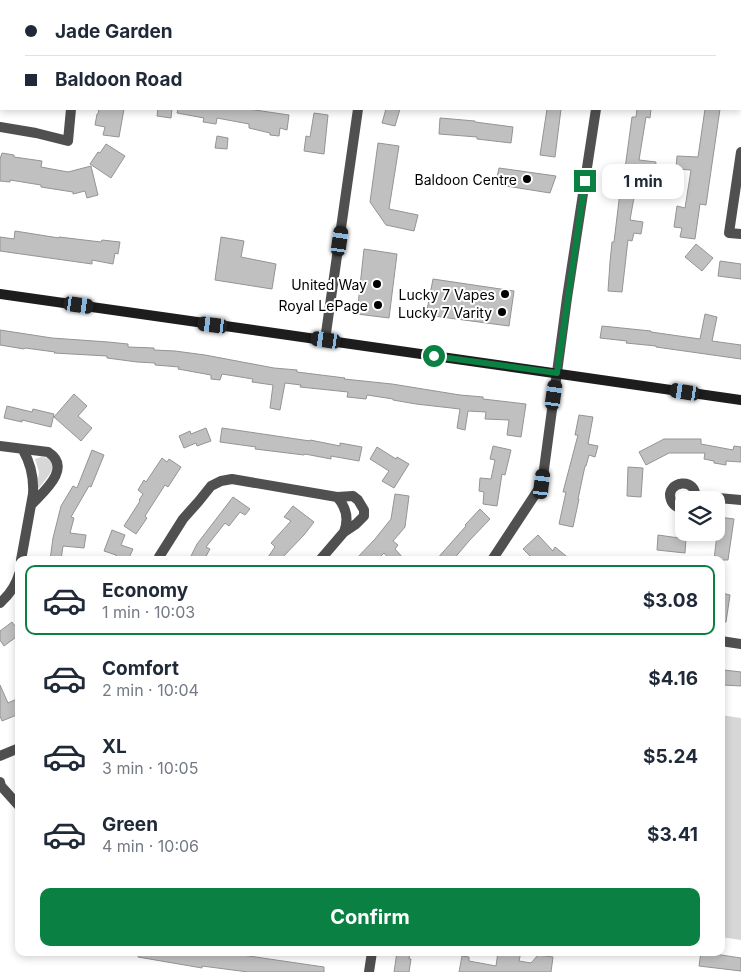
<!DOCTYPE html>
<meta charset="utf-8">
<style>
body{margin:0;font-family:Inter,sans-serif;background:#f2f2f3;color:#1f2937;height:100vh;display:flex;flex-direction:column;font-size:19px;white-space:nowrap}
*{box-sizing:border-box;margin:0}
p{font-size:16px;color:#747a83}
.icon{flex:none;width:28px;height:28px;fill:none;stroke:currentColor;stroke-width:2;stroke-linecap:round;stroke-linejoin:round}
.map{position:relative;flex:1;overflow:hidden}
.sheet{position:absolute;left:15px;top:556px;width:710px;height:400px;display:flex;flex-direction:column;background:#fff;border-radius:10px;box-shadow:0 2px 8px #0003}
.sheet>*{flex:none}
.banner{position:absolute;left:0px;top:0px;width:741px;height:110px;box-shadow:0 2px 8px #0003;display:grid;align-content:center;height:110px;padding:0 25px;background:#fff}
.fabs{position:absolute;left:675px;top:491px;display:grid;gap:10px}
.fabs a{display:grid;place-items:center;width:50px;height:50px;border-radius:10px;background:#fff;box-shadow:0 2px 8px #0003;font-size:25px}
.end{position:absolute;width:22px;height:22px;margin:-11px;border:6px solid #0b8043;background:#fff;box-shadow:0 0 0 2px #fff}
.from{border-radius:50%}
.bubble{position:absolute;height:35px;border-radius:10px;background:#fff;box-shadow:0 2px 8px #0003;font-size:16px;font-weight:700;line-height:35px;text-align:center}
.car{position:absolute;width:15px;height:30px;margin:-15px -8px;border-radius:6px;box-shadow:0 0 4px 1px #0007;background:linear-gradient(#222 24%,#8ab4d8 0 40%,#222 0 76%,#8ab4d8 0 86%,#222 0)}
.banner b{display:flex;align-items:center;gap:18px;height:48px;font-size:19px}
.banner b+b{border-top:1px solid #e0e1e3}
.banner i{width:12px;height:12px;background:#1f2937}
ul{padding:9px 0 0;list-style:none}
li{display:flex;align-items:center;gap:15px;height:70px;margin:0 10px 8px;padding:0 15px;border:2px solid transparent;border-radius:10px}
li div{flex:1}
li b{display:block;font-size:19px}
li em{font-style:normal;font-weight:700}
li.selected{border-color:#0b8043}
li>.icon{width:45px;height:45px;stroke-width:1.5}
.button{display:flex;gap:10px;margin-top:auto;padding:10px 25px}
.button a{flex:1;height:58px;border-radius:10px;background:#0b8043;color:#fff;font-size:20px;font-weight:700;line-height:58px;text-align:center}
.map>svg:first-child{display:block}
</style>
<div class="map">
<svg width="741" height="972" viewBox="0 0 741 972">
<rect width="100%" height="100%" fill="#fff"/>
<path fill="#d7d7d7" d="M 41,457 C 49,457 50,460 53,466 C 51,475 44,481 39,488 L 37,487 L 39,472 L 35,459 Z
M 721,715 L 741,718 L 741,940 L 721,937 Z"/>
<path fill="#c0c0c0" stroke="#949494" d="M 99,109 L 124,109 L 119,137 L 103,135 L 105,127 L 95,125 L 97,114 L 98,114 Z
M 158,109 L 172,109 L 171,118 L 157,116 Z
M 178,109 L 248,109 L 289,115 L 287,130 L 280,128 L 279,136 L 270,135 L 270,133 L 249,128 L 249,124 L 217,118 L 216,124 L 203,122 L 204,118 L 177,113 Z
M 386,109 L 400,109 L 395,126 L 382,123 Z
M 547,109 L 561,109 L 555,157 L 540,155 Z
M 637,109 L 651,109 L 650,118 L 646,117 L 639,160 L 656,162 L 655,170 L 642,169 L 640,193 L 635,192 L 630,220 L 643,222 L 641,234 L 634,233 L 632,241 L 628,240 L 622,292 L 608,291 L 610,262 L 612,242 L 614,242 L 620,192 L 626,193 L 627,176 L 624,176 L 632,117 L 636,117 Z
M 705,109 L 720,109 L 706,205 L 700,204 L 695,239 L 680,237 L 682,228 L 674,227 L 677,206 L 685,208 L 691,170 L 676,169 L 677,156 L 698,157 Z
M 314,113 L 328,115 L 324,154 L 304,151 L 306,136 L 310,137 Z
M 440,118 L 475,121 L 475,122 L 513,127 L 511,143 L 477,139 L 477,137 L 439,134 Z
M 217,136 L 228,138 L 227,149 L 215,148 Z
M 378,143 L 399,146 L 389,209 L 418,215 L 414,231 L 386,225 L 370,202 Z
M 106,144 L 125,156 L 111,178 L 90,164 L 98,152 L 100,153 Z
M 2,153 L 14,155 L 14,157 L 42,161 L 41,167 L 68,172 L 91,166 L 98,195 L 87,198 L 85,191 L 73,194 L 73,192 L 41,187 L 41,185 L 10,180 L 10,182 L 0,181 L 0,159 Z
M 499,168 L 556,176 L 550,193 L 500,185 L 500,183 L 496,182 Z
M 15,231 L 59,238 L 59,237 L 101,242 L 102,240 L 120,242 L 118,254 L 115,253 L 113,264 L 92,260 L 92,264 L 0,251 L 0,237 L 14,239 Z
M 221,237 L 244,241 L 241,257 L 276,264 L 272,289 L 215,280 Z
M 696,244 L 713,258 L 702,271 L 685,257 Z
M 364,249 L 397,254 L 389,318 L 357,314 Z
M 720,261 L 741,264 L 741,279 L 718,276 Z
M 433,279 L 514,291 L 509,326 L 426,315 Z
M 705,314 L 717,317 L 712,341 L 741,345 L 741,359 L 656,347 L 656,346 L 626,343 L 627,341 L 600,338 L 602,326 L 651,331 L 651,332 L 700,339 Z
M 0,330 L 52,338 L 108,342 L 128,344 L 128,347 L 154,348 L 154,350 L 175,351 L 205,355 L 274,368 L 297,370 L 297,372 L 345,378 L 344,379 L 392,384 L 460,395 L 483,397 L 483,399 L 526,404 L 521,437 L 507,435 L 509,420 L 485,419 L 486,412 L 468,411 L 465,430 L 457,428 L 460,409 L 416,404 L 393,400 L 393,399 L 367,395 L 366,399 L 347,397 L 348,392 L 300,387 L 301,385 L 285,383 L 280,410 L 270,408 L 273,385 L 252,382 L 253,379 L 222,374 L 220,380 L 211,379 L 211,375 L 178,369 L 179,367 L 155,365 L 155,363 L 137,362 L 107,358 L 107,356 L 54,353 L 55,352 L 25,348 L 24,349 L 0,345 Z
M 74,394 L 87,406 L 78,416 L 92,428 L 81,441 L 54,417 Z
M 7,406 L 32,412 L 33,409 L 54,414 L 51,427 L 22,420 L 22,422 L 4,418 Z
M 579,415 L 593,417 L 588,444 L 598,446 L 595,457 L 589,455 L 586,466 L 585,466 L 578,499 L 579,499 L 573,527 L 559,524 L 566,492 L 563,492 L 578,435 L 575,435 Z
M 206,428 L 211,441 L 197,446 L 196,443 L 184,448 L 179,436 L 190,431 L 191,434 Z
M 222,428 L 310,441 L 310,440 L 340,446 L 340,443 L 362,447 L 359,461 L 331,456 L 331,459 L 305,454 L 304,455 L 255,449 L 256,447 L 220,442 Z
M 664,439 L 701,439 L 701,444 L 733,450 L 734,446 L 741,447 L 741,462 L 726,461 L 726,465 L 714,463 L 714,461 L 704,459 L 705,453 L 669,453 L 646,465 L 639,452 Z
M 493,446 L 511,450 L 505,475 L 502,474 L 497,506 L 483,504 L 484,492 L 479,491 L 480,478 L 491,479 L 495,460 L 490,459 Z
M 377,447 L 396,459 L 397,457 L 409,464 L 394,488 L 382,481 L 389,471 L 370,459 Z
M 92,450 L 104,455 L 91,487 L 89,486 L 71,517 L 74,518 L 70,533 L 86,535 L 84,548 L 63,546 L 61,560 L 50,560 L 53,538 L 61,506 L 73,486 L 77,488 Z
M 162,458 L 167,462 L 169,459 L 181,467 L 168,487 L 165,485 L 145,516 L 147,518 L 136,534 L 124,526 L 140,501 L 139,500 L 143,494 L 138,490 L 144,480 L 146,482 Z
M 628,467 L 643,468 L 641,497 L 627,496 Z
M 395,494 L 409,496 L 405,527 L 393,541 L 398,545 L 395,549 L 405,560 L 390,560 L 384,553 L 377,560 L 355,560 L 375,539 L 391,519 Z
M 233,497 L 250,509 L 245,515 L 240,512 L 229,526 L 225,523 L 206,547 L 210,549 L 204,560 L 189,560 L 197,544 Z
M 293,506 L 314,522 L 304,535 L 280,560 L 266,560 L 275,547 L 271,543 L 291,521 L 284,517 Z
M 480,509 L 490,519 L 469,541 L 453,560 L 436,560 L 466,526 L 465,525 Z
M 719,517 L 734,519 L 728,560 L 714,560 Z
M 112,530 L 125,535 L 121,545 L 133,549 L 128,560 L 115,560 L 116,555 L 104,551 Z
M 538,535 L 553,551 L 555,547 L 571,560 L 534,560 L 523,549 Z
M 658,535 L 686,539 L 685,553 L 657,550 Z
M 722,593 L 730,595 L 726,622 L 721,622 L 721,601 Z
M 12,622 L 19,631 L 19,635 L 4,646 L 0,640 L 0,631 Z
M 724,670 L 741,672 L 741,686 L 723,685 Z
M 0,685 L 8,703 L 19,698 L 19,714 L 2,721 L 0,716 Z
M 139,952 L 200,952 L 222,955 L 222,952 L 235,952 L 235,954 L 324,967 L 324,972 L 248,972 L 202,966 L 202,968 L 138,957 Z
M 397,952 L 410,952 L 409,959 L 411,959 L 409,972 L 394,972 Z
M 498,952 L 521,952 L 519,961 L 531,963 L 538,955 L 553,957 L 551,972 L 459,972 L 462,956 L 469,957 L 469,961 L 496,966 Z
M 701,952 L 741,958 L 741,971 L 699,966 Z"/>
<g fill="none" stroke-linecap="round" stroke-linejoin="round">
<path stroke="#505050" stroke-width="10" d="M 86,1 L 86,0
M 390,1 L 391,0
M 0,127 L 36,133 L 68,141 L 71,109
M 741,152 L 729,233 L 741,234
M 325,340 L 358,109
M 0,446 L 48,452 C 73,468 43,492 31,505
M 696,496 L 741,500
M 337,497 C 347,508 349,519 344,532
M 684,509 C 678,508 673,506 671,500 C 664,481 699,475 695,500
M 21,560 L 33,494 C 34,478 31,464 23,450
M 159,560 L 159,557 L 183,519 L 199,501 L 211,486 L 221,481 L 232,479 L 337,497 L 353,496 L 358,500 L 364,510 L 364,516 L 356,524 L 344,532 L 320,560
M 0,603 C 9,595 16,585 19,574
M 721,641 L 741,644
M 0,756 L 19,748
M 0,782 L 1,786 L 19,806"/>
<path stroke="#505050" stroke-width="10" d="M 611,1 L 611,0
M 492,560 L 542,484 L 567,298 L 596,109
M 369,972 L 372,952"/>
<path stroke="#1d1d1d" stroke-width="10" d="M 0,294 C 247,330 494,363 741,400"/>
</g>
<g fill="none" stroke-linecap="round" stroke-linejoin="round">
<path stroke="#0b8043" stroke-width="6" d="M 434,356 L 557,373 L 585,181"/>
</g>
<g fill="#000" stroke="#fff" stroke-width="2">
<circle cx="527" cy="179" r="5"/>
<circle cx="377" cy="284" r="5"/>
<circle cx="505" cy="294" r="5"/>
<circle cx="378" cy="305" r="5"/>
<circle cx="502" cy="312" r="5"/>
</g>
<g text-anchor="middle" dominant-baseline="central" stroke-width="4" stroke-linejoin="round" paint-order="stroke">
<g font-size="14" fill="#000" stroke="#fff" text-anchor="end">
<text x="517" y="179">Baldoon Centre</text>
<text x="367" y="284">United Way</text>
<text x="495" y="294">Lucky 7 Vapes</text>
<text x="368" y="305">Royal LePage</text>
<text x="492" y="312">Lucky 7 Varity</text>
</g>
</g>
</svg>
<div class="fabs">
<a><svg class="icon" aria-label="layers" viewBox="0 0 24 24"><path d="M12 4l9 5-9 5-9-5zM3 14l9 5 9-5"/></svg></a>
</div>
<i class="end from" style="left:434px;top:356px"></i>
<i class="end" style="left:585px;top:181px"></i>
<div class="bubble" style="left:602px;top:164px;width:82px">1 min</div>
<i class="car" style="left:340px;top:241px;rotate:8deg"></i>
<i class="car" style="left:79px;top:305px;rotate:98deg"></i>
<i class="car" style="left:213px;top:325px;rotate:277deg"></i>
<i class="car" style="left:326px;top:340px;rotate:278deg"></i>
<i class="car" style="left:685px;top:392px;rotate:279deg"></i>
<i class="car" style="left:554px;top:395px;rotate:8deg"></i>
<i class="car" style="left:542px;top:484px;rotate:7deg"></i>
<div class="banner">
<b><i class="from"></i>Jade Garden</b>
<b><i></i>Baldoon Road</b>
</div>
<section class="sheet">
<ul>
<li class="selected"><svg class="icon" aria-label="car" viewBox="0 0 24 24"><path d="M5 17H2v-5l4-1 3-4h7l3 4 3 1v5h-3M9 17h6M6 11h13"/><circle cx="7" cy="17" r="2"/><circle cx="17" cy="17" r="2"/></svg><div><b>Economy</b><p>1 min · 10:03</p></div><em>$3.08</em></li>
<li><svg class="icon" aria-label="car" viewBox="0 0 24 24"><path d="M5 17H2v-5l4-1 3-4h7l3 4 3 1v5h-3M9 17h6M6 11h13"/><circle cx="7" cy="17" r="2"/><circle cx="17" cy="17" r="2"/></svg><div><b>Comfort</b><p>2 min · 10:04</p></div><em>$4.16</em></li>
<li><svg class="icon" aria-label="car" viewBox="0 0 24 24"><path d="M5 17H2v-5l4-1 3-4h7l3 4 3 1v5h-3M9 17h6M6 11h13"/><circle cx="7" cy="17" r="2"/><circle cx="17" cy="17" r="2"/></svg><div><b>XL</b><p>3 min · 10:05</p></div><em>$5.24</em></li>
<li><svg class="icon" aria-label="car" viewBox="0 0 24 24"><path d="M5 17H2v-5l4-1 3-4h7l3 4 3 1v5h-3M9 17h6M6 11h13"/><circle cx="7" cy="17" r="2"/><circle cx="17" cy="17" r="2"/></svg><div><b>Green</b><p>4 min · 10:06</p></div><em>$3.41</em></li>
</ul>
<div class="button"><a>Confirm</a></div>
</section>
</div>
